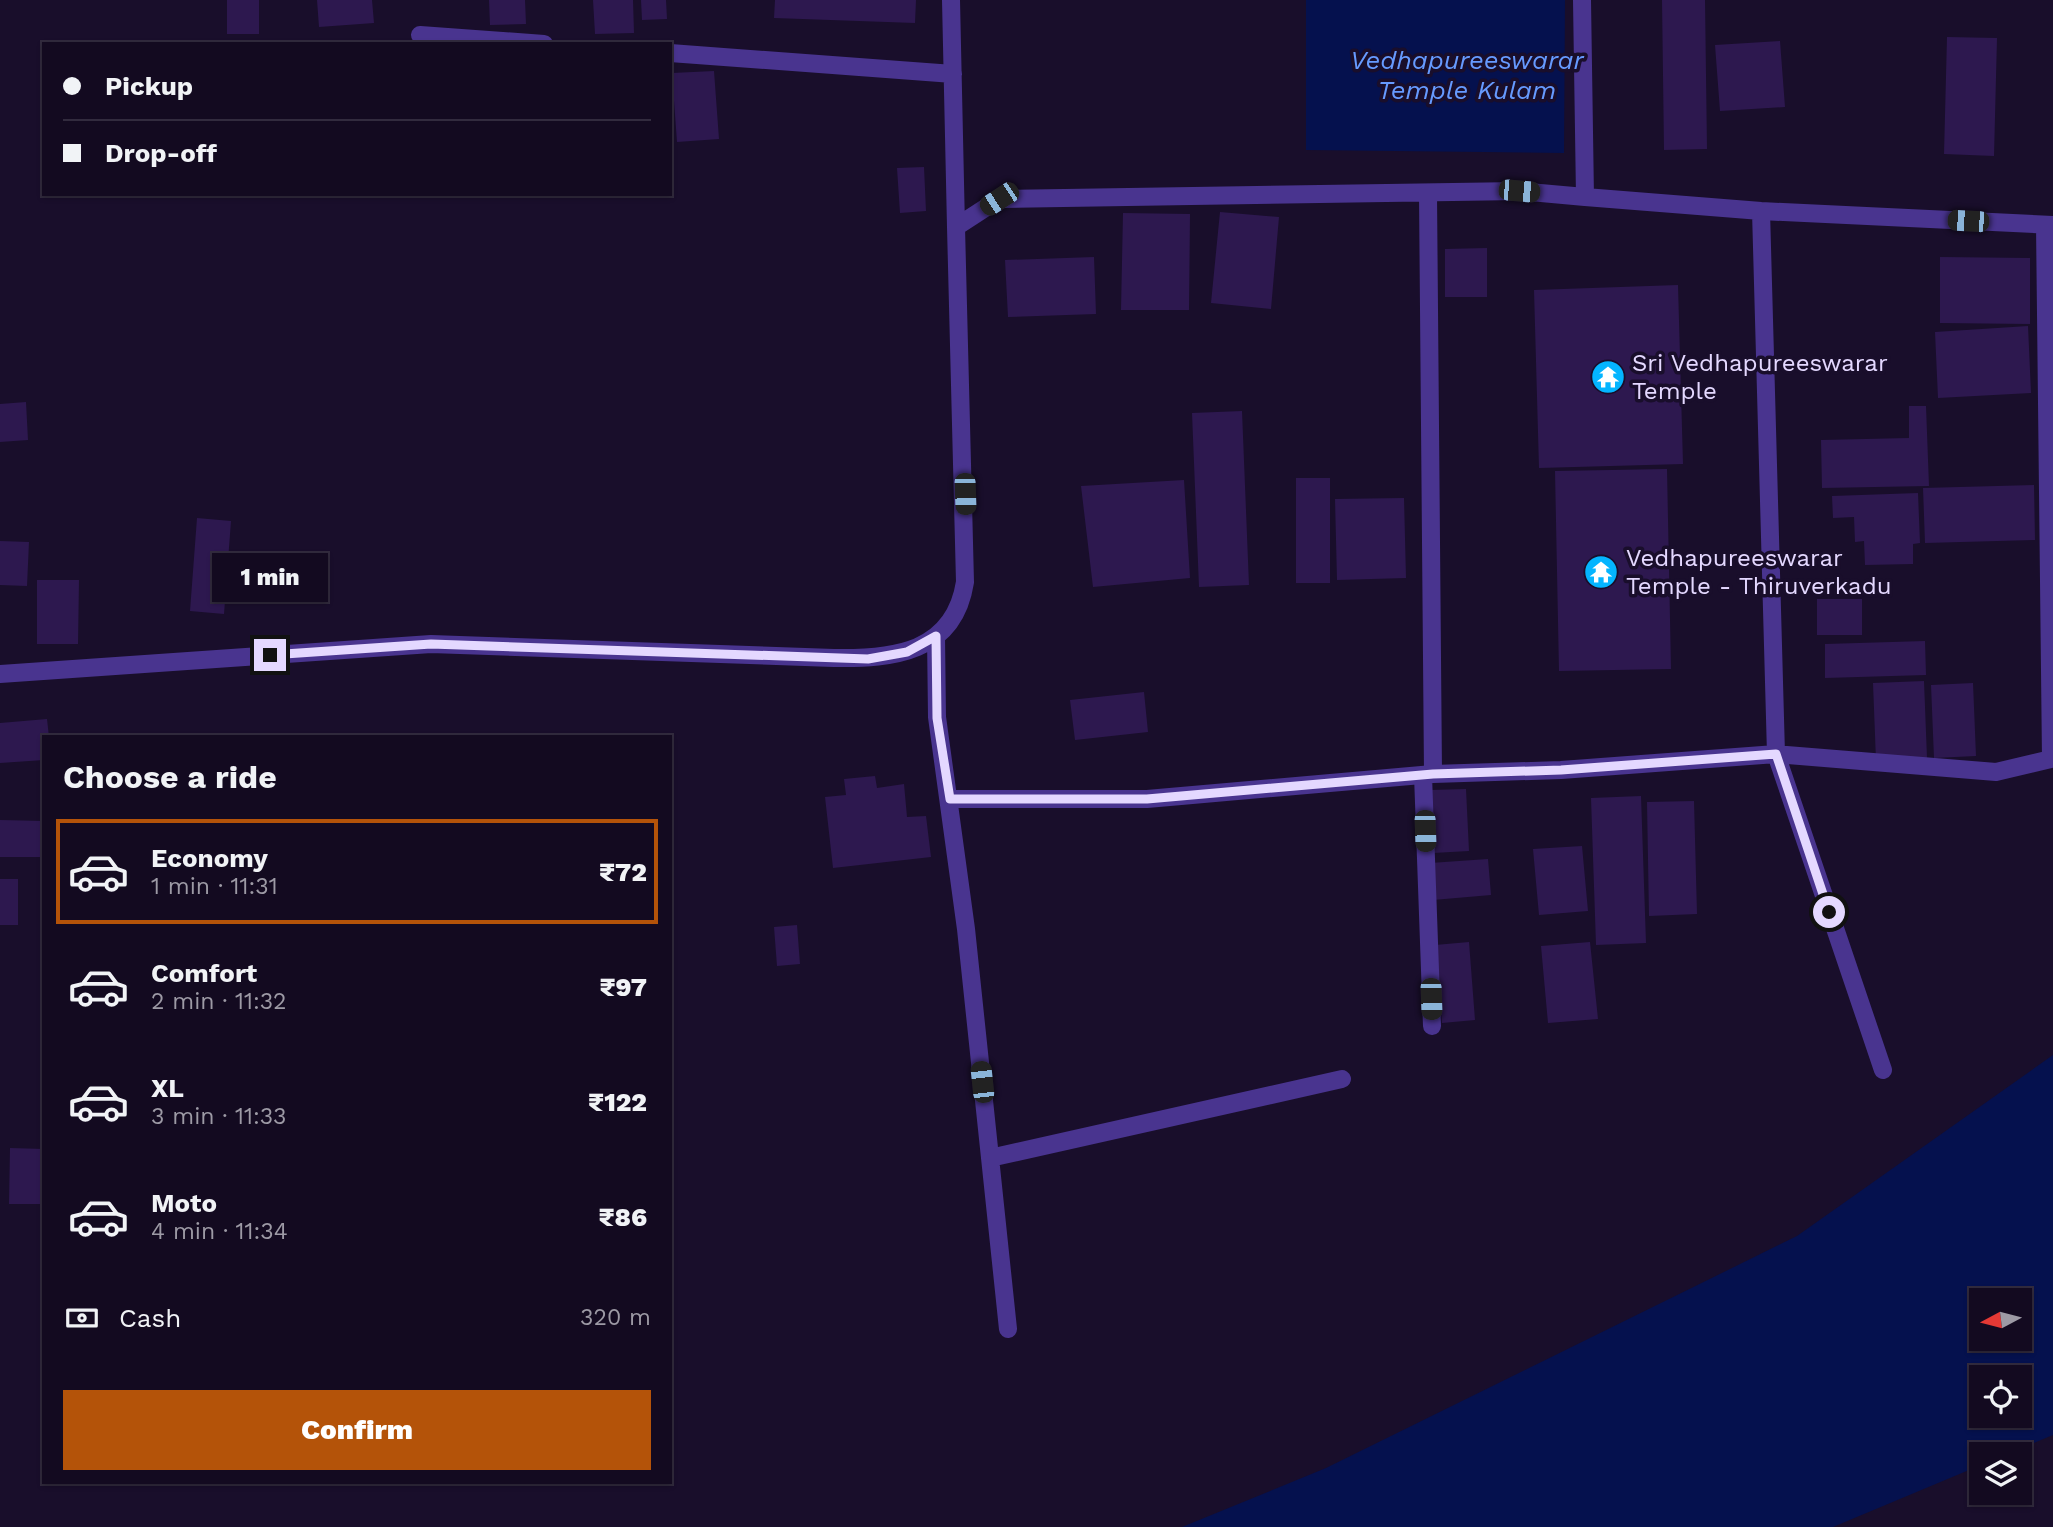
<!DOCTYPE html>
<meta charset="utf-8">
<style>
body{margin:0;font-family:"Work Sans",sans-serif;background:#20182d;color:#f1f3f6;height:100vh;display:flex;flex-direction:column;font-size:26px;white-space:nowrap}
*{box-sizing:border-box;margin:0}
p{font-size:23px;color:#9d9aa5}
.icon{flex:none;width:38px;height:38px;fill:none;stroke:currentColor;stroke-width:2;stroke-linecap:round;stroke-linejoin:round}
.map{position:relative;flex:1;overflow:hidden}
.sheet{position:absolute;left:42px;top:735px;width:630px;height:749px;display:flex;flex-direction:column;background:#130a20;border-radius:0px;box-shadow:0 2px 5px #0004,0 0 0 2px #322b3e}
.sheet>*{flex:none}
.top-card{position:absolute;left:42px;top:42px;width:630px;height:154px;border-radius:0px;box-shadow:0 2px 5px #0004,0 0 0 2px #322b3e;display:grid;align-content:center;height:154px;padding:0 21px;background:#130a20}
.needle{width:46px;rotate:263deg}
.tools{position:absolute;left:1969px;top:1288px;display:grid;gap:14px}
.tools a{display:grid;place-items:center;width:63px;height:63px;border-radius:0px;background:#130a20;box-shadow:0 2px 5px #0004,0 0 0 2px #322b3e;font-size:35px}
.end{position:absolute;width:32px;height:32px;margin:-16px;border:9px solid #e4d8ff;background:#111;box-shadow:0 0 0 4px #111}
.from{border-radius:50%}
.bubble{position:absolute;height:49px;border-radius:0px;background:#130a20;box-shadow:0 2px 5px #0004,0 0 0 2px #322b3e;font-size:23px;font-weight:800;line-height:49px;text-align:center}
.car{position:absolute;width:21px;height:42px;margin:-21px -10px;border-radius:9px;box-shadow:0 0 5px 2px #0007;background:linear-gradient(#222 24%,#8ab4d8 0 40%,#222 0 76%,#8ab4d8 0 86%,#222 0)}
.top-card b{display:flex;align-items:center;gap:24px;height:66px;font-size:26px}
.top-card b+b{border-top:2px solid #322b3e}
.top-card i{width:18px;height:18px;background:#f1f3f6}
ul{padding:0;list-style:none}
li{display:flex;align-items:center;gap:21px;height:105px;margin:0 14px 10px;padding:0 7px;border:4px solid transparent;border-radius:0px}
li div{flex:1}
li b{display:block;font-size:26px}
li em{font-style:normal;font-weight:800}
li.current{border-color:#b45309}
li>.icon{width:63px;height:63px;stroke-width:1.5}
h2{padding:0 21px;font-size:32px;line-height:84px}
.pay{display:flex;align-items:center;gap:18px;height:77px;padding:0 21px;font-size:26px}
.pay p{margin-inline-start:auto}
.cta{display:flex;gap:14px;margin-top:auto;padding:14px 21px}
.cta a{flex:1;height:80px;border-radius:0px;background:#b45309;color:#fff;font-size:28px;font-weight:800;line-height:80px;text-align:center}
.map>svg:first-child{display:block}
</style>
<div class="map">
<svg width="2053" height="1527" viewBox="0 0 2053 1527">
<rect width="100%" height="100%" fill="#190e2b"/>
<path fill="#05114e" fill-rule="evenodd" d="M 1306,0 L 1565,0 L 1564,153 L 1306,150 Z
M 2053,1055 L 2053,1435 L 2007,1454 L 1981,1454 L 1981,1465 L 1833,1527 L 1182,1527 L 1326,1468 L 1797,1236 ZM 1981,1300 L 2020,1300 L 2020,1339 L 1981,1339 ZM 1981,1377 L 2020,1377 L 2020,1416 L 1981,1416 Z"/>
<path fill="#2d184f" d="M 227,0 L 259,0 L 259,34 L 227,34 Z
M 317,0 L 372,0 L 374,23 L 319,27 Z
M 489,0 L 525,0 L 526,24 L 490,25 Z
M 593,0 L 633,0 L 634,33 L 595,34 Z
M 641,0 L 666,0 L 667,19 L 642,20 Z
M 775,0 L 916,0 L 915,23 L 774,18 Z
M 1662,0 L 1705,0 L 1707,149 L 1664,150 Z
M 1947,37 L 1997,38 L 1994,156 L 1944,154 Z
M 1780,41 L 1785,107 L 1720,111 L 1715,45 Z
M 714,71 L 719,139 L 677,142 L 672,73 Z
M 924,167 L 926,211 L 900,213 L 897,168 Z
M 1220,212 L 1279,217 L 1271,309 L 1211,303 Z
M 1123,213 L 1190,214 L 1189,310 L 1121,310 Z
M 1487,248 L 1487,297 L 1445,297 L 1445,249 Z
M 1094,257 L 1096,314 L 1008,317 L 1005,260 Z
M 1940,257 L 2030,258 L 2030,324 L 1940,323 Z
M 1678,285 L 1683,464 L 1539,468 L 1534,290 Z
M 2028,326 L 2031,393 L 1938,398 L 1935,332 Z
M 26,402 L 28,440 L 0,442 L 0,404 Z
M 1909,406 L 1926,406 L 1929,486 L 1822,488 L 1821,440 L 1909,438 Z
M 1242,411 L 1249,585 L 1199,587 L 1192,413 Z
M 1667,469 L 1671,669 L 1559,671 L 1555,471 Z
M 1296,478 L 1330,478 L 1330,583 L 1296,583 Z
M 1184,480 L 1190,578 L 1093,587 L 1081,486 Z
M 2034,485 L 2035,540 L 1925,543 L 1923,488 Z
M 1918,493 L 1920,543 L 1913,544 L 1913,564 L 1865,565 L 1864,541 L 1855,542 L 1854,517 L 1833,518 L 1832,496 Z
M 1404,498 L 1406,578 L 1337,580 L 1335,499 Z
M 197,518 L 231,521 L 224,614 L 190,611 Z
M 0,541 L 29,542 L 27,586 L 0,585 Z
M 37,580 L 79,580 L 78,644 L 37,644 Z
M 1817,599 L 1862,599 L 1862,635 L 1817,635 Z
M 1925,641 L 1926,675 L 1825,678 L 1825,644 Z
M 1924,681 L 1927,758 L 1876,761 L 1873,683 Z
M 1973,683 L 1976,756 L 1934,758 L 1931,685 Z
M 1144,692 L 1148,732 L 1075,740 L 1070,700 Z
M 47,719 L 49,737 L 44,737 L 44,760 L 0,763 L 0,723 Z
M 875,776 L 877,788 L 904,784 L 907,817 L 926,816 L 931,857 L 833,868 L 825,797 L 846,795 L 844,779 Z
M 1466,789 L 1469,851 L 1433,853 L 1430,790 Z
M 1641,796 L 1646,943 L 1596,945 L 1591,798 Z
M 1694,801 L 1697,914 L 1649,916 L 1647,802 Z
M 0,820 L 44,821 L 44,857 L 0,857 Z
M 1582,846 L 1588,911 L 1539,915 L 1533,849 Z
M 1488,859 L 1491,895 L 1433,900 L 1430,863 Z
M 0,879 L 18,879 L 18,925 L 0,925 Z
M 797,925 L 800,964 L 777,966 L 774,927 Z
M 1469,942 L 1475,1020 L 1442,1023 L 1435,945 Z
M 1590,942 L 1598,1019 L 1548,1023 L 1541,946 Z
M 10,1148 L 44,1149 L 44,1204 L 9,1204 Z"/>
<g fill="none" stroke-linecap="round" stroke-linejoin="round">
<path stroke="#49348f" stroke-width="18" d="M 951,0 L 956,227
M 420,35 L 544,44
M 670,53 L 953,74
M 1585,197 L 1761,211 L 2053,225
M 1761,211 L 1776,754 L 1883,1070
M 936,636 L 937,717 L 966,929 L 1008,1329
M 0,674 L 431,644 L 834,658 C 893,659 954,653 965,582 L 956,227 L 999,199 L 1519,191 L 1585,197 L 1582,0
M 1433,774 L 1561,770 L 1776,754 L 1996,772 L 2051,759 L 2045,225
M 1423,775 L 1432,1026
M 950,799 L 1147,799 L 1433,774 L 1428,193
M 990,1158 L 1342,1079"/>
</g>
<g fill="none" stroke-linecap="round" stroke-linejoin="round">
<path stroke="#e4d8ff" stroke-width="9" d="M 270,655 L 431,644 L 868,659 L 907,652 L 936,636 L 937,718 L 950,799 L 1147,799 L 1433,774 L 1561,770 L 1776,754 L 1829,912"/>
</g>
<defs>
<g id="temple-disc" transform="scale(1.75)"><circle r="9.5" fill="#04b5ff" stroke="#190e2b"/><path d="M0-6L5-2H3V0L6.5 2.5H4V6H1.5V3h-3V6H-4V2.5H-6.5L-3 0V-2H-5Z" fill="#fff"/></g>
</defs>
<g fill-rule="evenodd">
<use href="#temple-disc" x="1608" y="377"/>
<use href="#temple-disc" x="1601" y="572"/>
</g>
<g text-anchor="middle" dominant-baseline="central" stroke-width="7" stroke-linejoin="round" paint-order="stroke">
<g font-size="24" fill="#e4d8ff" stroke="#190e2b" text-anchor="start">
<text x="1632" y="363">Sri Vedhapureeswarar<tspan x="1632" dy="28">Temple</tspan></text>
<text x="1626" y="558">Vedhapureeswarar<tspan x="1626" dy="28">Temple - Thiruverkadu</tspan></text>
</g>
<g font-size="26" font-style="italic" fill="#669aff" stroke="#190e2b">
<text x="1467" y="60">Vedhapureeswarar<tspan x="1467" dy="30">Temple Kulam</tspan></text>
</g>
</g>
</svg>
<div class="tools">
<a><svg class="needle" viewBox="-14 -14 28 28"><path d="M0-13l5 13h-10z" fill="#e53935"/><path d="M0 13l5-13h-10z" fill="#9d9aa5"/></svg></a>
<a><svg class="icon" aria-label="locate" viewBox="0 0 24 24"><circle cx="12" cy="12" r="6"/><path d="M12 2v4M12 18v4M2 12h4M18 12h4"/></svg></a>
<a><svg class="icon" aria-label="layers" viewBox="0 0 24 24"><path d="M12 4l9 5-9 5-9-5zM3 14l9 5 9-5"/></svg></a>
</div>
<i class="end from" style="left:1829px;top:912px"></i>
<i class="end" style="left:270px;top:655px"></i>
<div class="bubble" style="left:212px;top:553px;width:116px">1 min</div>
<i class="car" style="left:1519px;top:191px;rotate:95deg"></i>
<i class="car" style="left:999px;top:199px;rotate:237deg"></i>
<i class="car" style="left:1968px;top:221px;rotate:273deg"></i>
<i class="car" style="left:965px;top:494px;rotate:178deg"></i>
<i class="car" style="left:1425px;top:831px;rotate:178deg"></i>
<i class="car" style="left:1431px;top:999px;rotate:178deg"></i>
<i class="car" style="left:982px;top:1082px;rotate:354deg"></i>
<div class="top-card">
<b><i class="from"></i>Pickup</b>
<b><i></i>Drop-off</b>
</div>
<section class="sheet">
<h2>Choose a ride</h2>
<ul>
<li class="current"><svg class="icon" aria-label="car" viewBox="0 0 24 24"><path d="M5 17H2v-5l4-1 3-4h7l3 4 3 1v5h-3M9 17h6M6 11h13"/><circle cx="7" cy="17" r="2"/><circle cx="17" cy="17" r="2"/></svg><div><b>Economy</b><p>1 min · 11:31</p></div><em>₹72</em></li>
<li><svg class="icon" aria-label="car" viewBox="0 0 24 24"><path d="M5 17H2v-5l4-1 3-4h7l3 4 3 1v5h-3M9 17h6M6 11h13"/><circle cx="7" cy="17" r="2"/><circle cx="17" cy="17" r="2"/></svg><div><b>Comfort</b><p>2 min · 11:32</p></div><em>₹97</em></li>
<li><svg class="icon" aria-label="car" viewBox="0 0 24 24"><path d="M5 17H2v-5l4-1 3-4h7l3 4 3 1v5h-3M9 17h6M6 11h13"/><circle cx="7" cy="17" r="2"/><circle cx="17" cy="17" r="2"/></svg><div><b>XL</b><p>3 min · 11:33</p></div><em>₹122</em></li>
<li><svg class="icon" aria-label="car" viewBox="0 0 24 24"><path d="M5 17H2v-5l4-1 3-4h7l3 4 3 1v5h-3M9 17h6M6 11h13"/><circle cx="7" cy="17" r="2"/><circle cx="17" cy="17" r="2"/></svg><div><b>Moto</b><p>4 min · 11:34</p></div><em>₹86</em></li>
</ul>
<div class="pay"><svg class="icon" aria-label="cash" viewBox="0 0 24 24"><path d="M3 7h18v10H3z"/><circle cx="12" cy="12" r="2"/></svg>Cash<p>320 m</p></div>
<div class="cta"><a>Confirm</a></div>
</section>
</div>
